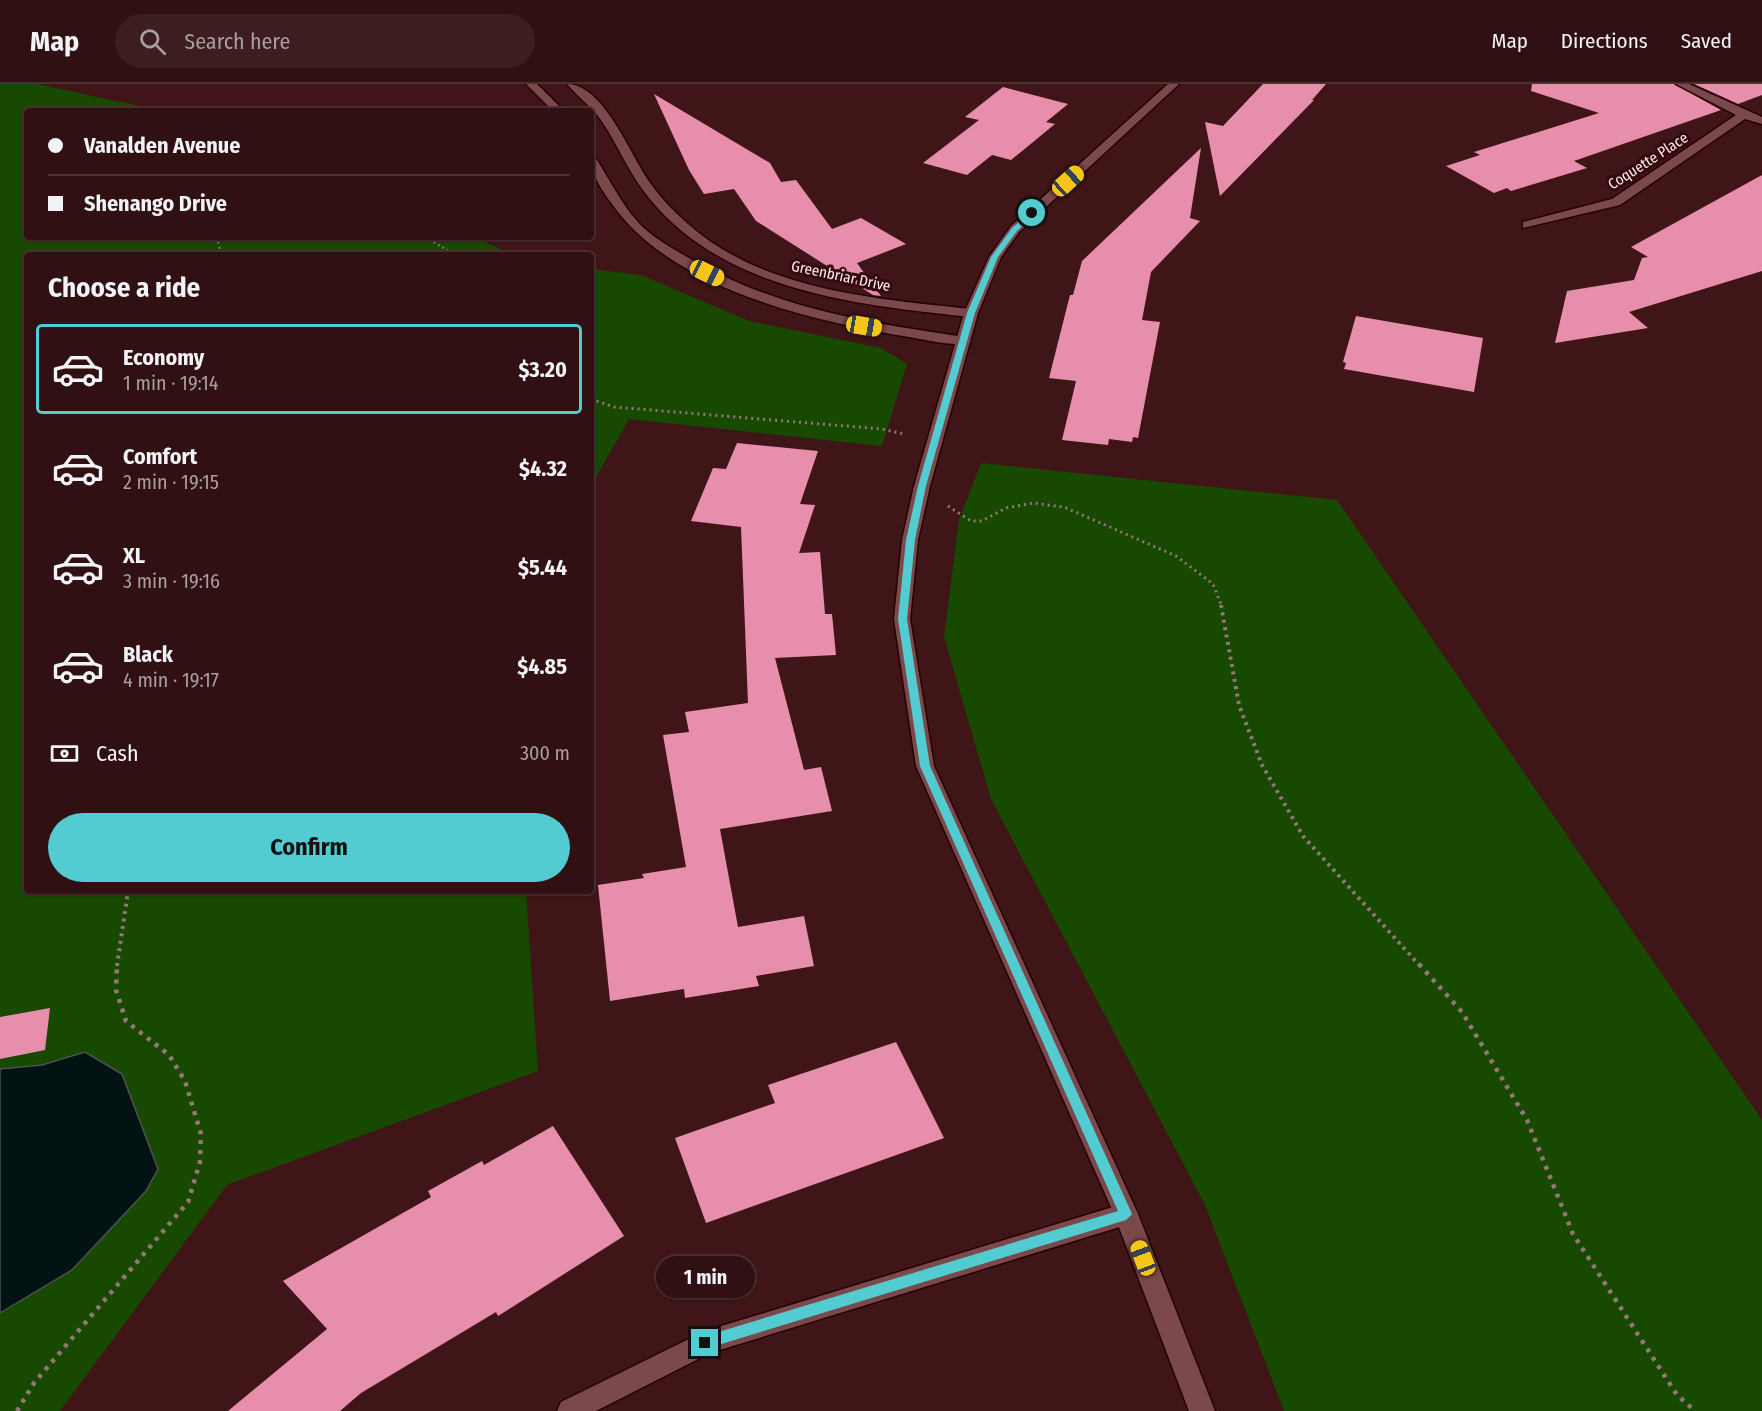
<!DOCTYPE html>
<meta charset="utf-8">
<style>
body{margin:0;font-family:"Fira Sans Condensed",sans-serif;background:#3c1e20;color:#f1f3f6;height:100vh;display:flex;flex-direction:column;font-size:22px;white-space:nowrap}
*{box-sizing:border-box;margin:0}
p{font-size:20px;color:#a89d9f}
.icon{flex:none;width:33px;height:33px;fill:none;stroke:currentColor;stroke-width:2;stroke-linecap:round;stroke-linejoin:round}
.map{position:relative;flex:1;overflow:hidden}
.side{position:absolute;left:24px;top:168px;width:570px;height:642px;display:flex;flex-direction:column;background:#301012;border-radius:6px;box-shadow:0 2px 4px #0004,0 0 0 2px #4b3032}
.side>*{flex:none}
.top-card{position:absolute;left:24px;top:24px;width:570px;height:132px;border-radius:6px;box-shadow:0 2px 4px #0004,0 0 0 2px #4b3032;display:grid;align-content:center;height:132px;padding:0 24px;background:#301012}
.end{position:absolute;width:27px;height:27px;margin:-14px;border:8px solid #52ccd0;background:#111;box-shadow:0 0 0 3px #111}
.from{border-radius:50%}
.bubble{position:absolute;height:42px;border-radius:21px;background:#301012;box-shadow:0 2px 4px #0004,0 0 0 2px #4b3032;font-size:20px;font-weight:700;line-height:42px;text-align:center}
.car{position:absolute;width:18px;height:36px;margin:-18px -9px;border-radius:8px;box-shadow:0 0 4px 2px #0007;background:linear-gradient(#f5c518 24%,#345 0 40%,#f5c518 0 76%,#345 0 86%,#f5c518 0)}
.top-card b{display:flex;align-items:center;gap:21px;height:57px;font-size:22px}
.top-card b+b{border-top:2px solid #4b3032}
.top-card i{width:15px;height:15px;background:#f1f3f6}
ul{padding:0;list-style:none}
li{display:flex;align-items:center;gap:18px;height:90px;margin:0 12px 9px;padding:0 12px;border:3px solid transparent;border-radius:6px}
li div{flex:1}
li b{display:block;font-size:22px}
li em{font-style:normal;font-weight:700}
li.selected{border-color:#52ccd0}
li>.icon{width:54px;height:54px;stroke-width:1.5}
h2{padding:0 24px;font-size:27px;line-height:72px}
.pay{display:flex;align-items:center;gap:15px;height:66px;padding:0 24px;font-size:22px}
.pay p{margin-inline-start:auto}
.cta{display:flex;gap:12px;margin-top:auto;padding:12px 24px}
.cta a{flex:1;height:69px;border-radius:36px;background:#52ccd0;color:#111;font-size:24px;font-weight:700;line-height:69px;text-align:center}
header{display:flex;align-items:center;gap:36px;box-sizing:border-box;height:84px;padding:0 30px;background:#301012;border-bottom:2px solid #4b3032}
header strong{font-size:28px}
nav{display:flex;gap:33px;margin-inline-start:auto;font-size:21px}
.search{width:420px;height:54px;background:#3c1e20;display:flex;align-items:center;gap:15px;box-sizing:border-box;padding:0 21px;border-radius:33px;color:#a89d9f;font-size:22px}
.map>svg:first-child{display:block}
</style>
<header>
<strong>Map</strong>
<div class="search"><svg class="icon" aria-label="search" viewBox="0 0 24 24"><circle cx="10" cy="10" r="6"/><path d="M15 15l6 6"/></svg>Search here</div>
<nav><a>Map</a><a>Directions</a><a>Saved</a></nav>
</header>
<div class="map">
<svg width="1762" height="1327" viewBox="0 0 1762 1327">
<rect width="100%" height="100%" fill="#401518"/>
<path fill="#174900" d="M 0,0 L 37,0 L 163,27 L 27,27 L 27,153 L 474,153 L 513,171 L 27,171 L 27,807 L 526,807 L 538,987 L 227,1101 L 60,1327 L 0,1327 Z
M 591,185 L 641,191 L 749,237 L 881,264 L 907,280 L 882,362 L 629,335 L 591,402 Z
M 981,379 L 1337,416 L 1762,1036 L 1762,1327 L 1284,1327 L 1205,1121 L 991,715 L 944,553 L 959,436 Z"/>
<path fill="#031212" stroke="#4f5353" stroke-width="1.5" d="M 85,968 L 122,990 L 158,1085 L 146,1107 L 72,1186 L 0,1229 L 0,985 L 42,981 Z"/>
<path fill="#e78eac" d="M 1263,0 L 1326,0 L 1312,16 L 1314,16 L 1220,112 L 1205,38 L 1223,42 Z
M 1532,0 L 1674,0 L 1721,26 L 1574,77 L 1587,84 L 1511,107 L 1507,104 L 1494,109 L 1446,82 L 1480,71 L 1474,68 L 1599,29 L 1531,7 Z
M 1694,0 L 1762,0 L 1762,11 L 1738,20 Z
M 1003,3 L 1068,20 L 1046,38 L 1055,40 L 1011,76 L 992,71 L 967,91 L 923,79 L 979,36 L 965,33 Z
M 654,10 L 770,79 L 781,98 L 796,96 L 832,145 L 861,134 L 906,160 L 857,179 L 881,212 L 873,211 L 756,137 L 734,105 L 704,110 L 689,86 Z
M 1201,64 L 1190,134 L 1200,137 L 1151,188 L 1142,236 L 1160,238 L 1138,354 L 1133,353 L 1132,358 L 1109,355 L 1108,361 L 1062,356 L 1076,297 L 1049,294 L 1070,211 L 1073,211 L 1082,177 Z
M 1762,91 L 1762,187 L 1629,228 L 1648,244 L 1555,259 L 1567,207 L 1634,196 L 1642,174 L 1648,173 L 1631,163 Z
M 1356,232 L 1483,254 L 1474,308 L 1344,285 L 1346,279 L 1343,278 Z
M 737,359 L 818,367 L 800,420 L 815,421 L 799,469 L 820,468 L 825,530 L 832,530 L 836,571 L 775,574 L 804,686 L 821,683 L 832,727 L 720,745 L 738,843 L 804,832 L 814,882 L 756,892 L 759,902 L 685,914 L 684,905 L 610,917 L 598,801 L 644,794 L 642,790 L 686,783 L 663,651 L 689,648 L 685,628 L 748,619 L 741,443 L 691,437 L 713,384 L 726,385 Z
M 50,924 L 45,966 L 0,975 L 0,933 Z
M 896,958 L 944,1054 L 706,1139 L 675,1054 L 775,1019 L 768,1001 Z
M 553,1042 L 624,1152 L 498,1232 L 496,1228 L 361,1309 L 340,1327 L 228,1327 L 327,1245 L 283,1197 L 431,1113 L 428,1107 L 482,1077 L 484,1081 Z"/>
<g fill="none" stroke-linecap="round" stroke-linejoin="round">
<g stroke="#250004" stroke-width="3">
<path id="street" d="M 526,0 L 537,0 L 564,27 L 553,27 Z
M 567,0 C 604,0 631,73 651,100 C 661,115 675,128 688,140 C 763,207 877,215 971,225 L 978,229 L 971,233 C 859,221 725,208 649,114 C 629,90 618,61 601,36 C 591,22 578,13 567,0 Z
M 1676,0 L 1689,0 L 1762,33 L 1762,40 L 1745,35 L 1620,121 L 1523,144 L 1523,138 L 1612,115 L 1736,31 Z
M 591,72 L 595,73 C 609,94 620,118 637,137 C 651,153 672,164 689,174 C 774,224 869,239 964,253 L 971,257 C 963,265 922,255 909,253 C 813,237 671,205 612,120 C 601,105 591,91 591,72 Z
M 1126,1119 L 1134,1123 L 1138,1130 L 1134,1137 L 1126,1141 L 710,1269 L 596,1327 L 557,1327 L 561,1318 L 705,1247 Z"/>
</g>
<g stroke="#250004" stroke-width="3">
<path id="secondary" d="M 1168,0 L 1179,0 L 1019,148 L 1001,173 L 978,229 L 930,402 L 918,456 L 910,535 L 934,682 L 1138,1130 L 1215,1327 L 1189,1327 L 1114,1130 L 916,682 L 894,535 L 902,456 L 914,402 L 964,229 L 989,173 L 1011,142 Z"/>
</g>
<path stroke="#967678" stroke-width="2" stroke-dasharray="2 3" stroke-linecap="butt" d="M 217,153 L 221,171
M 425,153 L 456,171"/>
<path stroke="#967678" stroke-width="3" stroke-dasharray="2 4" stroke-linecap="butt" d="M 591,315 L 614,323 L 882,345 L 904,350
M 948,422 L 971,437 L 982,437 L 1006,424 L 1033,419 L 1064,423 L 1176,472 L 1213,500 L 1222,523"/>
<path stroke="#967678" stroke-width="4" stroke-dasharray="3 4.5" stroke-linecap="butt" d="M 1221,521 L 1239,621 L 1262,681 L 1303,752 L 1420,882
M 117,882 L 128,807"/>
<path stroke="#967678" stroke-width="4.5" stroke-dasharray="4 6" stroke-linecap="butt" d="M 1419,880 L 1462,928 L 1527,1036 L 1573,1150 L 1677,1311 L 1695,1327
M 17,1327 L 34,1299 L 188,1118 L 200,1078 L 201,1050 L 185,997 L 169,971 L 126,937 L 116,906 L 117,880"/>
<use href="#street" fill="#7b494b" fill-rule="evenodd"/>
<use href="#secondary" fill="#7b494b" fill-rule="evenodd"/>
</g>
<path fill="#52ccd0" d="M 1030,128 L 1036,129 L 1017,147 L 998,173 L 975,229 L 926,402 L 915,456 L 907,535 L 930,682 L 1132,1130 L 1126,1136 L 705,1265 L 699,1259 L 705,1252 L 1118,1127 L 920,682 L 898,535 L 906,456 L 918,402 L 967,229 L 991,173 L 1012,144 Z"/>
<g text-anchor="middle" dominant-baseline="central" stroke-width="6" stroke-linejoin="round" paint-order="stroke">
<g font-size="15" fill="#ffecec" stroke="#350a0f">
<text transform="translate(1648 77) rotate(-33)">Coquette Place</text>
<text transform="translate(841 192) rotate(12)">Greenbriar Drive</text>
</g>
</g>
</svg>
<i class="end from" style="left:1032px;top:129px"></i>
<i class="end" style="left:705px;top:1259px"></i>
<div class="bubble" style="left:656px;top:1172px;width:99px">1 min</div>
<i class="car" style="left:1068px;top:97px;rotate:48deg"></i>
<i class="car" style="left:707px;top:189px;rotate:116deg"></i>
<i class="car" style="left:864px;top:242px;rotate:99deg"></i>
<i class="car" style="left:1143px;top:1174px;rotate:339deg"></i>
<div class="top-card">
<b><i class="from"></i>Vanalden Avenue</b>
<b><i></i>Shenango Drive</b>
</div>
<section class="side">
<h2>Choose a ride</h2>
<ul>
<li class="selected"><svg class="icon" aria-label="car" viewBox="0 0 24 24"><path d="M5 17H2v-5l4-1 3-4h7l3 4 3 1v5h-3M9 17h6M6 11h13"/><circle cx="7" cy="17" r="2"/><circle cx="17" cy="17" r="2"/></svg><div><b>Economy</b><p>1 min · 19:14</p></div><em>$3.20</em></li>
<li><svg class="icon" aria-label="car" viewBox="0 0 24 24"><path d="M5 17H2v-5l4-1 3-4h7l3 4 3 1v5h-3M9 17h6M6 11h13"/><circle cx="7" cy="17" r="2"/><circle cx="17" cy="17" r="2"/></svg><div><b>Comfort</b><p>2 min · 19:15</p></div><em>$4.32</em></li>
<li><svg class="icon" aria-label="car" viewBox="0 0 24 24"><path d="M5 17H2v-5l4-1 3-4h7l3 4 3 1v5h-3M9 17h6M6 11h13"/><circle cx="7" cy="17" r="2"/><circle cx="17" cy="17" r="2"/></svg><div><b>XL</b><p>3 min · 19:16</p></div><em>$5.44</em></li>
<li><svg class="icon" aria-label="car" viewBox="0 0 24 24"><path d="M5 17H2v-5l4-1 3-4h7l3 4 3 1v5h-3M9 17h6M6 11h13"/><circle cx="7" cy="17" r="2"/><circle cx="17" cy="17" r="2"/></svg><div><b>Black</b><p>4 min · 19:17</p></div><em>$4.85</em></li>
</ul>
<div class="pay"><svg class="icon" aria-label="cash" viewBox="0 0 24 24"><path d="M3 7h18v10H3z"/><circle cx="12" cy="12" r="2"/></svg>Cash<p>300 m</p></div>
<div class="cta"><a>Confirm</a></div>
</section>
</div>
